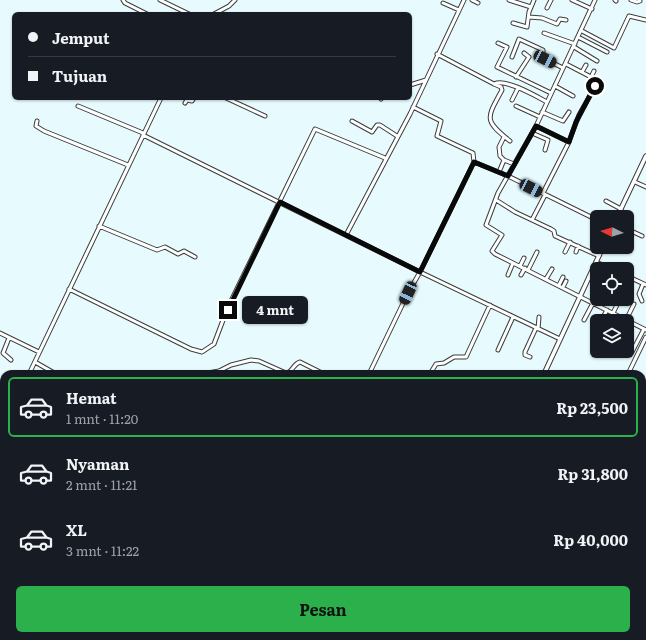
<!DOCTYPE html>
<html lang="id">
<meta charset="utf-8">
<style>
body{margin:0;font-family:Literata,serif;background:#242831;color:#f1f3f6;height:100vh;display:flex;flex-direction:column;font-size:15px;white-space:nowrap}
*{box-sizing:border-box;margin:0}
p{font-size:13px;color:#9ea1a6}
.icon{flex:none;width:22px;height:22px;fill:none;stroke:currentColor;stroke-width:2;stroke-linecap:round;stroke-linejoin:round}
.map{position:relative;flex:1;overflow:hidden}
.details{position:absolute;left:0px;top:370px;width:646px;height:270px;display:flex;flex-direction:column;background:#171b24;border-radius:12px 12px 0 0;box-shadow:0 1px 3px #0004}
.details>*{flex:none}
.banner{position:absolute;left:12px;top:12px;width:400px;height:88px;border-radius:6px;box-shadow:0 1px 3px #0004;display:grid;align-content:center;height:88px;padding:0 16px;background:#171b24}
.needle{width:26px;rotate:275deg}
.buttons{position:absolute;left:590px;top:210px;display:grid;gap:8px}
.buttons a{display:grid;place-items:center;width:44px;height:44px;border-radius:6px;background:#171b24;box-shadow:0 1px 3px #0004;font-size:20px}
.end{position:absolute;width:18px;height:18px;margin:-9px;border:5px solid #090909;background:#fff;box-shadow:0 0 0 2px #fff}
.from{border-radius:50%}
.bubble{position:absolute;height:28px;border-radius:6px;background:#171b24;box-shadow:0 1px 3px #0004;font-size:13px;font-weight:700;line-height:28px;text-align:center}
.car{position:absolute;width:12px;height:24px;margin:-12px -6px;border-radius:5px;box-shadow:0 0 3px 1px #0007;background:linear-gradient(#222 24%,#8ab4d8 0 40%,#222 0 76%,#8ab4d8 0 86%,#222 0)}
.banner b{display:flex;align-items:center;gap:14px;height:38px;font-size:15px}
.banner b+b{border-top:1px solid #363941}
.banner i{width:10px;height:10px;background:#f1f3f6}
ul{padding:7px 0 0;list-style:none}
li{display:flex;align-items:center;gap:12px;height:60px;margin:0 8px 6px;padding:0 8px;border:2px solid transparent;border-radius:6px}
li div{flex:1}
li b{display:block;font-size:15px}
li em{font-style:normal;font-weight:700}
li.active{border-color:#2bb04c}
li>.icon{width:36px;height:36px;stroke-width:1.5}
.primary-button{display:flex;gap:8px;margin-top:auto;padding:8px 16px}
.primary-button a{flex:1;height:46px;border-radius:6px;background:#2bb04c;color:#111;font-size:16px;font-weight:700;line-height:46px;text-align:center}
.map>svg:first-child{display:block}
</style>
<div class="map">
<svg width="646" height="640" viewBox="0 0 646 640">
<rect width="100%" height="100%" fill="#e7fbfe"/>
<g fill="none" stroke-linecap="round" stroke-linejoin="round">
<g stroke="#3c3c3c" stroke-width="5">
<path id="minor" d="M 123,0 L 125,3 L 147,14
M 160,0 L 189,14
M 472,0 L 478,3
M 509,0 L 531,7
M 572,0 L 592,9
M 595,0 L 536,126 L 498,193 L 486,225 L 502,235 L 492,251 L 495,254 L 646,330
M 615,0 L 616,1
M 631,0 L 637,2 L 640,1
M 443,3 L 459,10
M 547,8 L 551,0
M 214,14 L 229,6 L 235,0
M 529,17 L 542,18 L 557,24 L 560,19 L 566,20
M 513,23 L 527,27 L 529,12 L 534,0
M 582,31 L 614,48 L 629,16 L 646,20
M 544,33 L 575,44
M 578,37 L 607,52
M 498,43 L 507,47 L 497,67 L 551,93
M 574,47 L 597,61
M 437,54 L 494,84 C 506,78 536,96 547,102
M 512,57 L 519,39 L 543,50 L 543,58 L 563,68
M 566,64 L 591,77 L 594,71
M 582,72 L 586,65
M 516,77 L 529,57 L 524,53
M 494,84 L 501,87 L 502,90 C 487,118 483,120 510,141
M 410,85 L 426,80
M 555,86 L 573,96
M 226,98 L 265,116
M 381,99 L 382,98
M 512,100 L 518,88
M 185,103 L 187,100 L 192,101 L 194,98
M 78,106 L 143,133
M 516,106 L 540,117
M 413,107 L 441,121 L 437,136 L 473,153 L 474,162 L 508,176 L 597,220
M 542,112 L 563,121 L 569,112
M 37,121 L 36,126 L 44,131 L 128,165
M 352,121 L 372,132 L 377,125 L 380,125 L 397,136
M 536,126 L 569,142
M 532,133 L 548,140 L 545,150
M 143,135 L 420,272 L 408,293 L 369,374
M 504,137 L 499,147 L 500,156 L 504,160 L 514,164
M 474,162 L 420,272 L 560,339
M 499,172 L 504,160
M 635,182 L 646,187
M 543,193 L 568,144 L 579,115 L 597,83
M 496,200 L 515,212 L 551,229 L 554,231 L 555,236 L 599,256
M 606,201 L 621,209
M 532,220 L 545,195
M 99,226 L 157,250 L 165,247 L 178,254 L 184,251 L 195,257
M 627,229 L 642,236
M 346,235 L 410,114 L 464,0
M 594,240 L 597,242
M 565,252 L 570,242
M 576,252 L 578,246
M 596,262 L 612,269
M 520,266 L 524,258
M 528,270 L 537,252
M 508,275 L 513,263
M 521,275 L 525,268
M 627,276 L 646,285
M 589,277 L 597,282
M 546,279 L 552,269
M 559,285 L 563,277
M 563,287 L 566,281
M 69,289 L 191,349 L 202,352 L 214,344 L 228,307 L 315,129 L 385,158
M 642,301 L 639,294 L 643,284
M 613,313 L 620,299
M 584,320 L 593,303
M 626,320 L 634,304
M 601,321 L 607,310
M 538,329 L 539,317
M 0,333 L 39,352
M 595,334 L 597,330
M 9,338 L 3,353 L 11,360
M 498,350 L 513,317
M 632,352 L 644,329
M 530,357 L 525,355 L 525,352 L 536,328
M 35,362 L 56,374
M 29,374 L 161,98
M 202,374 L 219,371 L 231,365 L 251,360 L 259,361 L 286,373 C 292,373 293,364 300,362 L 324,374
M 430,374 L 436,364 L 444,363 L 454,357 L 466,357 L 490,305
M 628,374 L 646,337
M 642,411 L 646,412
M 642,437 L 646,428
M 0,460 L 4,453
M 0,463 L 4,466
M 642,463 L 646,465
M 202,636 L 208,640
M 288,636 L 297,640
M 473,636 L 474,640
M 523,636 L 534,640
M 609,636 L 620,640
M 164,640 L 166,636
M 304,640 L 306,636
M 349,640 L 351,636
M 509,640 L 515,636
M 554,640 L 556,636"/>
</g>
<g stroke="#3c3c3c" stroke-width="5.5">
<path id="tertiary" d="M 617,217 L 646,156
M 544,374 L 603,247
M 416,640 L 418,636"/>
</g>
<use href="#minor" stroke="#fff" stroke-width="3"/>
<use href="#tertiary" stroke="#fff" stroke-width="3.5"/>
</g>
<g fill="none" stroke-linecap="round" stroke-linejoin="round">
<path stroke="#090909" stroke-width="5" d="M 228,310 L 280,202 L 420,272 L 474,162 L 508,176 L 536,126 L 569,142 L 576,122 L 595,86"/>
</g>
</svg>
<div class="buttons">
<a><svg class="needle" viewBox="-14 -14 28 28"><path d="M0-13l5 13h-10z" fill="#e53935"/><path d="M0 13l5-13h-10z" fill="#9ea1a6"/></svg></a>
<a><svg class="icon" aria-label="locate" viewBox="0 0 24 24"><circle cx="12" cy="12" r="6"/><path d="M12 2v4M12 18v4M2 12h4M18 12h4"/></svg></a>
<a><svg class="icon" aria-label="layers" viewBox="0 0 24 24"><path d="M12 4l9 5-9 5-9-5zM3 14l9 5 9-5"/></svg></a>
</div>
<i class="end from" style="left:595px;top:86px"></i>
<i class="end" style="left:228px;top:310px"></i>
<div class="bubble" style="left:242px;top:296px;width:66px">4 mnt</div>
<i class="car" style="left:545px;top:59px;rotate:116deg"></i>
<i class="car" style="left:531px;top:188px;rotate:117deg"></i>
<i class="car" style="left:408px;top:293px;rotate:205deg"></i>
<div class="banner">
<b><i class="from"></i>Jemput</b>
<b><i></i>Tujuan</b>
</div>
<section class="details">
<ul>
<li class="active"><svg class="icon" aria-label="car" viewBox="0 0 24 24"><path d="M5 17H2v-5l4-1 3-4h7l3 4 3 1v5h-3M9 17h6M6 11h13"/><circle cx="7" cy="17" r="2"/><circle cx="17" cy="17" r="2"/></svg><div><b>Hemat</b><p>1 mnt · 11:20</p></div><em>Rp 23,500</em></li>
<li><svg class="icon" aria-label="car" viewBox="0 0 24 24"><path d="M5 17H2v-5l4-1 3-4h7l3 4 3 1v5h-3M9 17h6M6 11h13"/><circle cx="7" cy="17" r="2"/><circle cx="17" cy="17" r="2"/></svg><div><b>Nyaman</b><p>2 mnt · 11:21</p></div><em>Rp 31,800</em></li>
<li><svg class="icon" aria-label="car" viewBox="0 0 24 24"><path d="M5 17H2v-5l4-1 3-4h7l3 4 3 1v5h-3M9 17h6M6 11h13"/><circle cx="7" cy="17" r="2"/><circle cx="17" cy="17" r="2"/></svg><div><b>XL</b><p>3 mnt · 11:22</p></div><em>Rp 40,000</em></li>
</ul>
<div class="primary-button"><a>Pesan</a></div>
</section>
</div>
